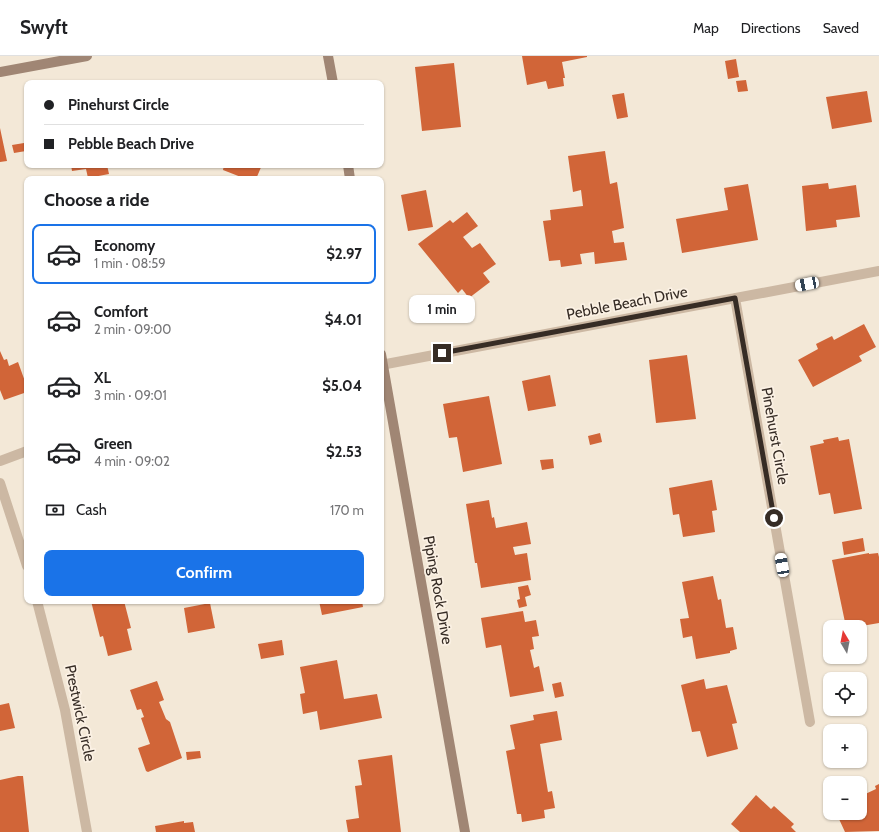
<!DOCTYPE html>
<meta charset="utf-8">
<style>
body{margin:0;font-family:Cabin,sans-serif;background:#f6f6f6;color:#202124;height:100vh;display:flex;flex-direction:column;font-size:15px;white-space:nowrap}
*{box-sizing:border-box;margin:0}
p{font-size:13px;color:#757577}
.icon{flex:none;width:22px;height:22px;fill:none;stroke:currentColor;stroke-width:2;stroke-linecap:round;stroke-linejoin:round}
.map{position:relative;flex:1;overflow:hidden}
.panel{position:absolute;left:24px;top:120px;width:360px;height:428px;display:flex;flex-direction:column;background:#fff;border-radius:8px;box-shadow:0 1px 3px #0004}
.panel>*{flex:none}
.banner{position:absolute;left:24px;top:24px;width:360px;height:88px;border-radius:8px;box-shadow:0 1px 3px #0004;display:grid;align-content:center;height:88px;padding:0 20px;background:#fff}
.needle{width:26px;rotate:350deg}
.buttons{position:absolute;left:823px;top:564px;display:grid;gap:8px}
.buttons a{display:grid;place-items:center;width:44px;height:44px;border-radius:8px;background:#fff;box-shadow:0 1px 3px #0004;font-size:20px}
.end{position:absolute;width:18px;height:18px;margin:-9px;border:5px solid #362c25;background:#fff;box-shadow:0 0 0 2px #fff}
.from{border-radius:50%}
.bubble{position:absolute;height:28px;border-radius:8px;background:#fff;box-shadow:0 1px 3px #0004;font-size:13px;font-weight:700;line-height:28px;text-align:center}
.car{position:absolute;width:12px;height:24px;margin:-12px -6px;border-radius:5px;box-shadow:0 0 3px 1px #0007;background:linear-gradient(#fff 24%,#345 0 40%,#fff 0 76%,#345 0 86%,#fff 0)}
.banner b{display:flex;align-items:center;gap:14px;height:38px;font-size:15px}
.banner b+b{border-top:1px solid #e0e0e0}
.banner i{width:10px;height:10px;background:#202124}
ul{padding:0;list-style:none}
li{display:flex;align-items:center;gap:12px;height:60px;margin:0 8px 6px;padding:0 12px;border:2px solid transparent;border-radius:8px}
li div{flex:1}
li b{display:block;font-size:15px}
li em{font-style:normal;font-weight:700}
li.selected{border-color:#1a73e8}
li>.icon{width:36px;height:36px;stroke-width:1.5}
h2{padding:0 20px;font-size:18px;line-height:48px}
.pay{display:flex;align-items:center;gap:10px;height:44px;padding:0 20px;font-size:15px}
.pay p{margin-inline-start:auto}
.cta{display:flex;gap:8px;margin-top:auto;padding:8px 20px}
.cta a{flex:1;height:46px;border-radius:8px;background:#1a73e8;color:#fff;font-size:16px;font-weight:700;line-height:46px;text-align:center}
header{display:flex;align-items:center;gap:24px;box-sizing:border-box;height:56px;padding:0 20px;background:#fff;border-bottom:1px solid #e0e0e0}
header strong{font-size:19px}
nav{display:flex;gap:22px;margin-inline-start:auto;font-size:14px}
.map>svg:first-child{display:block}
</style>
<header>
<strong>Swyft</strong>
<nav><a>Map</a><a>Directions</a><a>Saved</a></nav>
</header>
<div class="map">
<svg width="879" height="776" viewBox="0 0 879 776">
<rect width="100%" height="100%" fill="#f3e8d7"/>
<path fill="#d16538" d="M 522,0 L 587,0 L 587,1 L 562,6 L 565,22 L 563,22 L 564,30 L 548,33 L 546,25 L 527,29 Z
M 736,3 L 739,21 L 728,23 L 725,5 Z
M 454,7 L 461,71 L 422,75 L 415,11 Z
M 746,24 L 748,35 L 738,36 L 736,25 Z
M 867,35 L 872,66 L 832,73 L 826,41 Z
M 624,37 L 628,61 L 617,63 L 612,39 Z
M 0,72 L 7,105 L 0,106 Z
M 24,87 L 26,95 L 14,97 L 12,89 Z
M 605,95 L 610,128 L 617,126 L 624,172 L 612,175 L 614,187 L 624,186 L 627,204 L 595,208 L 594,196 L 580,198 L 582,208 L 561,211 L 560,204 L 549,205 L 543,165 L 551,164 L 550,154 L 583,150 L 581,134 L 573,136 L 568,100 Z
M 71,109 L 107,109 L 109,118 L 88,122 L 86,113 L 72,115 Z
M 224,109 L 262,109 L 256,123 L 246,123 L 223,114 Z
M 828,127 L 829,133 L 856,129 L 860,161 L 836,164 L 837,171 L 806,175 L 802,130 Z
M 748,128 L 758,184 L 682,197 L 676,163 L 728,154 L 724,132 Z
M 426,134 L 433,171 L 408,175 L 401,139 Z
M 467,156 L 478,170 L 463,181 L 472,192 L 480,187 L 496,208 L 483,217 L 490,226 L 469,242 L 462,233 L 458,237 L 418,188 L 450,164 L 453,167 Z
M 864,268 L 876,291 L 859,300 L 862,305 L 813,331 L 798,304 L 818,293 L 816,288 L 832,280 L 834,284 Z
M 0,295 L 4,304 L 7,303 L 9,310 L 18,306 L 27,331 L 27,336 L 4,344 L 0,334 Z
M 687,299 L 696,363 L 656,367 L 649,304 Z
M 550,319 L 556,350 L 528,355 L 522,325 Z
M 489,340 L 502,408 L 463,416 L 457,381 L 449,382 L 443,348 Z
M 600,377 L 602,386 L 590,389 L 588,380 Z
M 838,381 L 839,385 L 849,383 L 862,453 L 834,458 L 830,437 L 819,439 L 810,390 L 824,387 L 823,384 Z
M 553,403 L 554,412 L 542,414 L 540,404 Z
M 712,424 L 717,454 L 712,455 L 715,476 L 683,481 L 679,458 L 673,459 L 669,432 Z
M 489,444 L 492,462 L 494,461 L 496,472 L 527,466 L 531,488 L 513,491 L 515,499 L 527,497 L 531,524 L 481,532 L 477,507 L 475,507 L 466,448 Z
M 863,482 L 865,495 L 844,499 L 842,486 Z
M 869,497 L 869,498 L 878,497 L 879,501 L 879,567 L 856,571 L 846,571 L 832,504 Z
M 713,520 L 718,544 L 721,543 L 726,572 L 733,571 L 737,593 L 730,595 L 730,597 L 696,603 L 692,580 L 683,582 L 680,563 L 689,562 L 682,526 Z
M 528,529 L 531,539 L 525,541 L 527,550 L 519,552 L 517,544 L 520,543 L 518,531 Z
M 91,545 L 124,545 L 131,572 L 127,573 L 132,594 L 108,600 L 103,580 L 100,581 Z
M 319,545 L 362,545 L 363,551 L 322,559 Z
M 210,547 L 215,572 L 188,577 L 184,552 Z
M 523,555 L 525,566 L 536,564 L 539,580 L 532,581 L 534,593 L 530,594 L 534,612 L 539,610 L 544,635 L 510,641 L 501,589 L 486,592 L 481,562 Z
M 282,584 L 284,599 L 261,603 L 258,588 Z
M 337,604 L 344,643 L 377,638 L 382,662 L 320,674 L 317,655 L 303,658 L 300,638 L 305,637 L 300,611 Z
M 704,623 L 706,633 L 727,629 L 737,667 L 732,668 L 738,693 L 707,701 L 700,675 L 692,676 L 681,629 Z
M 157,625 L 164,644 L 159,646 L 166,663 L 170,666 L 182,702 L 148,716 L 146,715 L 138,692 L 150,688 L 141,662 L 144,661 L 141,653 L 137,654 L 130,634 Z
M 561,626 L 564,640 L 555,642 L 552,628 Z
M 9,647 L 15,672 L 0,675 L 0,649 Z
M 557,655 L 562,684 L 540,688 L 548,736 L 552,735 L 555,752 L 544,754 L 545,762 L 522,766 L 521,758 L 517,758 L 506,695 L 515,693 L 510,669 L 534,664 L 533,659 Z
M 200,695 L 201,702 L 187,704 L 186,696 Z
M 392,699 L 401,776 L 348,776 L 346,764 L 359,762 L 355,730 L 362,729 L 358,704 Z
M 18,720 L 23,720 L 29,776 L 0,776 L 0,724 Z
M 879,728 L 879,775 L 845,776 L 839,763 L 851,757 L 860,757 L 860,752 L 866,749 L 861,740 L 876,733 L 875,730 Z
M 756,739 L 771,753 L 774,750 L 794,768 L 791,771 L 796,776 L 740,776 L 731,768 Z
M 184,765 L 184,767 L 193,766 L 195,776 L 156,776 L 155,770 Z"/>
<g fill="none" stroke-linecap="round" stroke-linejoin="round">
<path stroke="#ccb8a3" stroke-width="10" d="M 735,242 L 810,666
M 381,309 L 879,215
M 0,405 L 27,395
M 0,427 L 27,510
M 37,545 L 65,654 L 87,776"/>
<path stroke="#a08674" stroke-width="10" d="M 328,0 L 333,27
M 0,16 L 87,0
M 348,109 L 350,123
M 381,298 L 465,776"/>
</g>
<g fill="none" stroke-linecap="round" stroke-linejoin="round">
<path stroke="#362c25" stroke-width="5" d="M 442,297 L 735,242 L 774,462"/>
</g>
<g text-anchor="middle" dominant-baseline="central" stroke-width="3.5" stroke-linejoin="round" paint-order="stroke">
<g font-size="15" fill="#362c25" stroke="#fbf1e4">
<text transform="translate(627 247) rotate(-11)">Pebble Beach Drive</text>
<text transform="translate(775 380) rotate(80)">Pinehurst Circle</text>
<text transform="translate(438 534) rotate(80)">Piping Rock Drive</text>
<text transform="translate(80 657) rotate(78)">Prestwick Circle</text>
</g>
</g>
</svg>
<div class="buttons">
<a><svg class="needle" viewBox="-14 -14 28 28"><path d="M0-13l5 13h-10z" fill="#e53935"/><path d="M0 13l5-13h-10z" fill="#757577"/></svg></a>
<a><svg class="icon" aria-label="locate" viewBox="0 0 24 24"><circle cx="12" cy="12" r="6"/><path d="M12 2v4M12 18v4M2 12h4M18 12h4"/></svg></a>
<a>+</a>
<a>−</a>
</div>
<i class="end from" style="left:774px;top:462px"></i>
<i class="end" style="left:442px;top:297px"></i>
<div class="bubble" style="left:409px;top:239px;width:66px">1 min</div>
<i class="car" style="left:807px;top:228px;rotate:259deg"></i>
<i class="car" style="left:782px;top:509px;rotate:350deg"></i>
<div class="banner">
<b><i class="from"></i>Pinehurst Circle</b>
<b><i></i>Pebble Beach Drive</b>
</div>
<section class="panel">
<h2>Choose a ride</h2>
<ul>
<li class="selected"><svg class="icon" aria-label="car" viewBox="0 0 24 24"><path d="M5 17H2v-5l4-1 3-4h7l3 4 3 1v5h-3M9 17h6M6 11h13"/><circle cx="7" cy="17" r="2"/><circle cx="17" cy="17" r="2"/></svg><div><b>Economy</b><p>1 min · 08:59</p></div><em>$2.97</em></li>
<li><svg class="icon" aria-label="car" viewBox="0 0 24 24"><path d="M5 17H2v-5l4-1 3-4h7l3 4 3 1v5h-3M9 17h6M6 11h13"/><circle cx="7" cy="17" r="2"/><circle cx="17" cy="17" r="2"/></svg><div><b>Comfort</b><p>2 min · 09:00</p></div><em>$4.01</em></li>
<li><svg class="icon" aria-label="car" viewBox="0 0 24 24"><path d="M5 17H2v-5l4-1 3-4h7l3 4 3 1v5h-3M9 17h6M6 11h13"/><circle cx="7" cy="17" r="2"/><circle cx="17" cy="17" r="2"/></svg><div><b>XL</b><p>3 min · 09:01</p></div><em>$5.04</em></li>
<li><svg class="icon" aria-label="car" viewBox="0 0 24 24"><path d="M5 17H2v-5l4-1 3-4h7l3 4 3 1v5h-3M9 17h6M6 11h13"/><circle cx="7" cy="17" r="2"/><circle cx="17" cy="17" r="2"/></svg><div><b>Green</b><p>4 min · 09:02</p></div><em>$2.53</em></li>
</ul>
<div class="pay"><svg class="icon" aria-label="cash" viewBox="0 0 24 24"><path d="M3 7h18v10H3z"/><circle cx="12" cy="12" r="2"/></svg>Cash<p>170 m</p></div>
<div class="cta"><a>Confirm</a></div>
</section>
</div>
